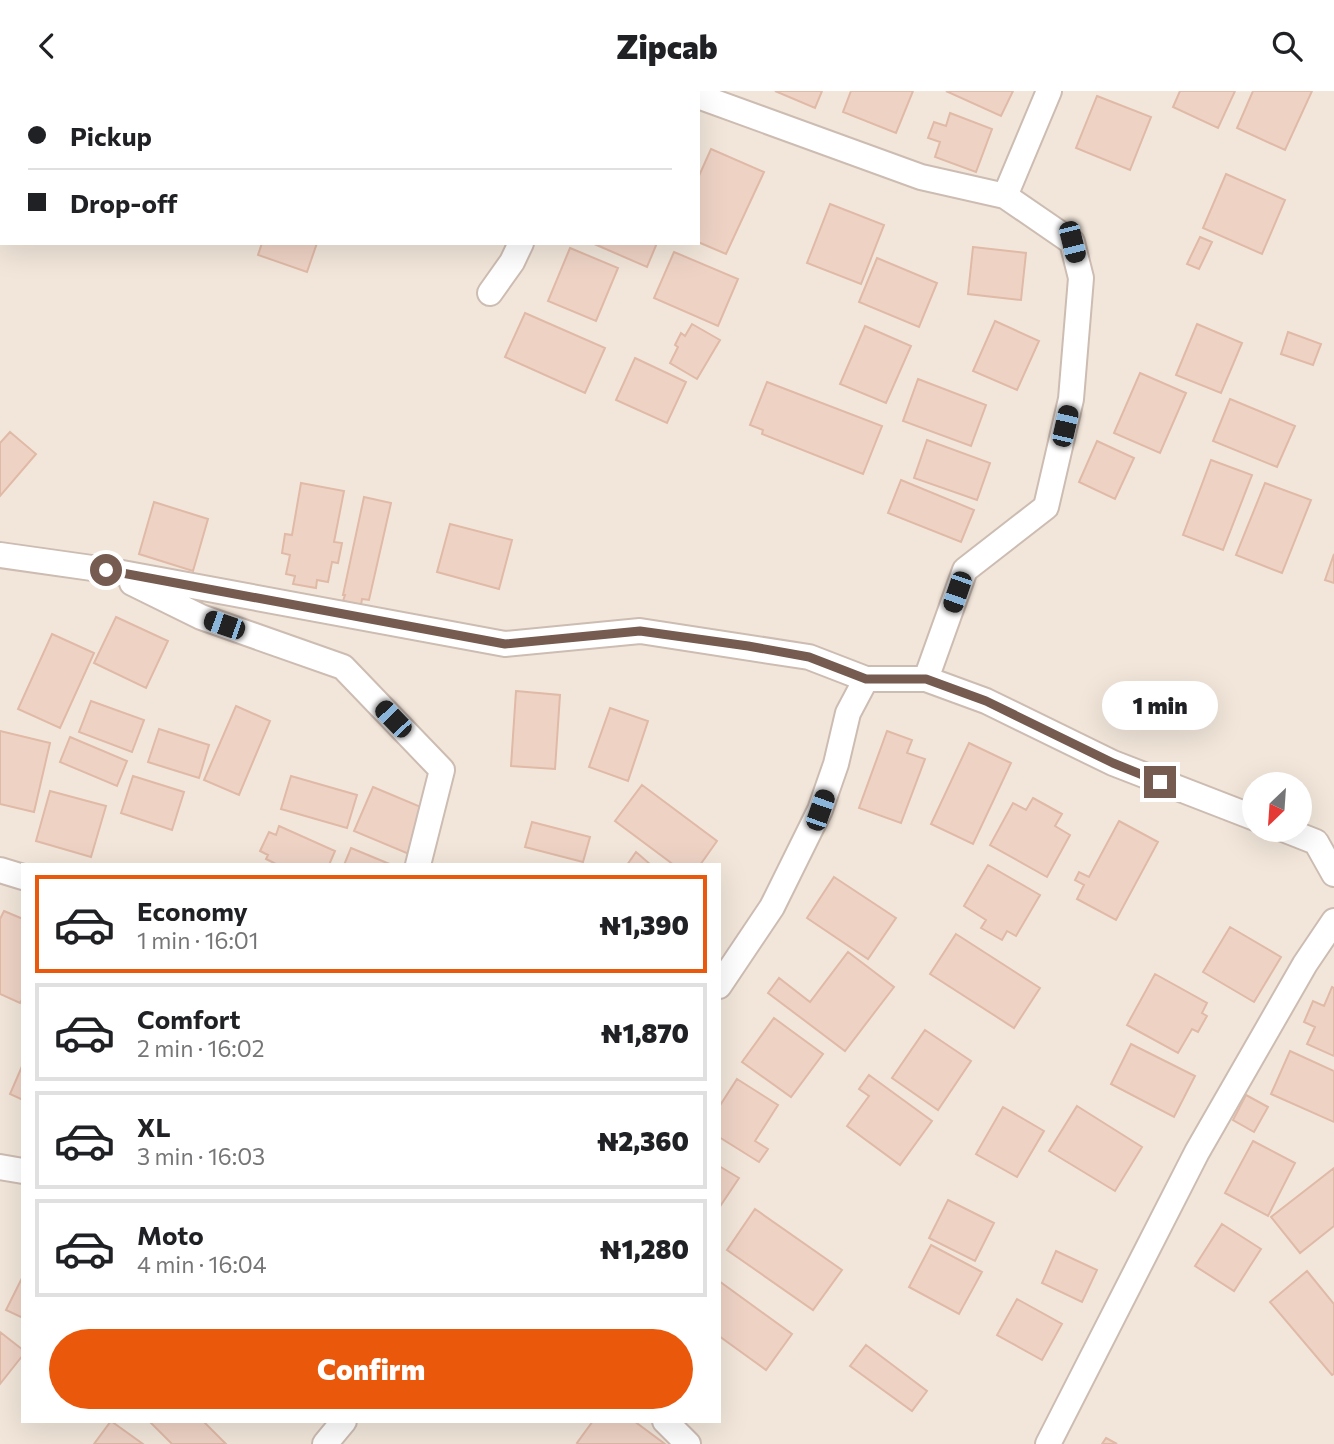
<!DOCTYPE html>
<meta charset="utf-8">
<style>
body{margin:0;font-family:Commissioner,sans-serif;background:#f6f6f6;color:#202124;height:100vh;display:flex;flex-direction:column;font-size:26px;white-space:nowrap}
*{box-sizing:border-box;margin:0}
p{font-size:23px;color:#757577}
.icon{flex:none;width:38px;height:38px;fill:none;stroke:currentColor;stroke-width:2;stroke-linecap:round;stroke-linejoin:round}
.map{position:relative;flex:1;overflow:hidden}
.sheet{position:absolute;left:21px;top:772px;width:700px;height:560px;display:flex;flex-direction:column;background:#fff;border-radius:0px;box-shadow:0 7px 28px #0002}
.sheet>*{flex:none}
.top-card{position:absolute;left:0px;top:0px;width:700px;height:154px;box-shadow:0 7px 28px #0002;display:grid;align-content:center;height:154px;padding:0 28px;background:#fff}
.needle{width:46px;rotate:205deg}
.fabs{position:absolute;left:1242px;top:681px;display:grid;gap:14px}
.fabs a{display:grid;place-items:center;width:70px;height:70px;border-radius:50%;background:#fff;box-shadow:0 7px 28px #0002;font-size:35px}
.end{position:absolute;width:32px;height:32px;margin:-16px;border:9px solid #755b50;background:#fff;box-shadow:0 0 0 4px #fff}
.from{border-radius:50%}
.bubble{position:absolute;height:49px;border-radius:24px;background:#fff;box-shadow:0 7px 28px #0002;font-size:23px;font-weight:800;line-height:49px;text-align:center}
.car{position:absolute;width:21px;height:42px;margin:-21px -10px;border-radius:9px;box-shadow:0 0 5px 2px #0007;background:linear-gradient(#222 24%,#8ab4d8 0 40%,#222 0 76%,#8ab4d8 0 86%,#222 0)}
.top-card b{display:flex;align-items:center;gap:24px;height:66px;font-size:26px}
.top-card b+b{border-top:2px solid #e0e0e0}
.top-card i{width:18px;height:18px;background:#202124}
ul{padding:12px 0 0;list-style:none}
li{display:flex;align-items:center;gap:21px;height:98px;margin:0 14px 10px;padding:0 14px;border:4px solid #e0e0e0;border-radius:0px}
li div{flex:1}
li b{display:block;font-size:26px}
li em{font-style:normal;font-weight:800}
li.selected{border-color:#ea580c}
li>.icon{width:63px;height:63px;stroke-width:1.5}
.action{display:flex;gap:14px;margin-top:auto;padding:14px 28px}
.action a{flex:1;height:80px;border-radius:42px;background:#ea580c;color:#fff;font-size:28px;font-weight:800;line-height:80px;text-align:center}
header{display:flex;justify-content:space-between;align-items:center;height:91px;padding:0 28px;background:#fff;font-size:32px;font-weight:800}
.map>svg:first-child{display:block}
</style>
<header><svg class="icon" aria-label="back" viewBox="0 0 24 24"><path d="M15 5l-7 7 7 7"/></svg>Zipcab<svg class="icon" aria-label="search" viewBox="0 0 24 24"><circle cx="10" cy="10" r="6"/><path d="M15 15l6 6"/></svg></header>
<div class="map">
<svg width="1334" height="1353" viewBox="0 0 1334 1353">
<rect width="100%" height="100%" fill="#fbf4eb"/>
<path fill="#f2e6da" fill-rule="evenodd" d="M 0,0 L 1334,0 L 1334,1353 L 0,1353 ZM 2,2 L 698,2 L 698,152 L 2,152 ZM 1255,693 L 1300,693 L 1300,738 L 1255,738 ZM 23,774 L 719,774 L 719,1330 L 23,1330 Z"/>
<path fill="#eed3c5" stroke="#e0b9a7" stroke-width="2" d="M 10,0 L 68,0 L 9,2 Z
M 188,0 L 283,0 L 188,2 Z
M 775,0 L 822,0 L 815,17 Z
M 851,0 L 913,0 L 896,42 L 843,21 Z
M 946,0 L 1013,0 L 1001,25 Z
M 1180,0 L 1235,0 L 1218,37 L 1173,16 Z
M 1253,0 L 1312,0 L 1285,59 L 1237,37 Z
M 1097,5 L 1151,26 L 1130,79 L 1076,57 Z
M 2,18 L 2,54 L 0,53 Z
M 950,22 L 992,38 L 976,81 L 935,66 L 940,51 L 928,47 L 934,31 L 946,35 Z
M 711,58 L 764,81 L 726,163 L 698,151 L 698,87 Z
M 1226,83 L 1285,109 L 1262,163 L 1203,137 Z
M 830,113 L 884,134 L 861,193 L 807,172 Z
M 1200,146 L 1212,151 L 1199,178 L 1187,173 Z
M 262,152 L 317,152 L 307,181 L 258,164 Z
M 592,152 L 657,152 L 647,176 Z
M 973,156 L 1026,162 L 1021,209 L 968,203 Z
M 570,157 L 618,177 L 596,230 L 548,210 Z
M 674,161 L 738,188 L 718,235 L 654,207 Z
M 877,167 L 937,192 L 919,236 L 859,211 Z
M 525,222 L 605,257 L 585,302 L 505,266 Z
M 995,230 L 1039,250 L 1017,299 L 973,280 Z
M 692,233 L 720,249 L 697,288 L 670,272 L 678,256 L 675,254 L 681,242 L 685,245 Z
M 1197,233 L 1242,252 L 1221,302 L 1176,284 Z
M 865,235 L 911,255 L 886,312 L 840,293 Z
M 1288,241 L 1321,253 L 1313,274 L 1281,263 Z
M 635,267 L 686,291 L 667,332 L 616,309 Z
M 1140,282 L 1186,302 L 1160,362 L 1114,342 Z
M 918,288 L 986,314 L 971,355 L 903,330 Z
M 767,291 L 882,335 L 863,383 L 762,343 L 763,339 L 750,334 Z
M 1230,308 L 1295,335 L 1277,376 L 1213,350 Z
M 10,341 L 36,363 L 0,405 L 0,352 Z
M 927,349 L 990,372 L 977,409 L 914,387 Z
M 1097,350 L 1134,367 L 1115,408 L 1079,391 Z
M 1211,369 L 1252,384 L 1223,459 L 1183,444 Z
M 901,389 L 974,419 L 961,451 L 888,422 Z
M 301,392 L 344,400 L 334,451 L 342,452 L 338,472 L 332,471 L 328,491 L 317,489 L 316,497 L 293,493 L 295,485 L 286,483 L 290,464 L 282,462 L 285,443 L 292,444 Z
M 1265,392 L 1311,409 L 1282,482 L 1236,464 Z
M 364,406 L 391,412 L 369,509 L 362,508 L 361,514 L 343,510 L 345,504 L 343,504 Z
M 154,411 L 208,428 L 193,480 L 139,463 Z
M 450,433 L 512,449 L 499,498 L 437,481 Z
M 1334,463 L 1334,492 L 1325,489 Z
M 116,526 L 168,550 L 146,597 L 94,572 Z
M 52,543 L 94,562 L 60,637 L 18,618 Z
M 516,600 L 560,604 L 555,678 L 511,675 Z
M 91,610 L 144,629 L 132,661 L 79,641 Z
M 236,615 L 270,630 L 239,704 L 204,689 Z
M 610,617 L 648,630 L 628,690 L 589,676 Z
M 159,638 L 209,654 L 199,687 L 148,671 Z
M 0,640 L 50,652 L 34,721 L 0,713 Z
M 887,640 L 912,649 L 907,662 L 925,668 L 901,732 L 859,717 Z
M 70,646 L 127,670 L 117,695 L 60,671 Z
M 969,652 L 1011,672 L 973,753 L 931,733 Z
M 133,685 L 184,701 L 172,739 L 121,722 Z
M 291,685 L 357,704 L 347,737 L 281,718 Z
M 642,694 L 717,750 L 700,774 L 674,774 L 615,730 Z
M 373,696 L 428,719 L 409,763 L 354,740 Z
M 50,700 L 106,715 L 91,766 L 36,750 Z
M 1033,707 L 1062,723 L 1055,735 L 1070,744 L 1047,786 L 990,754 L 1013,712 L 1026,719 Z
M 1119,730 L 1158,751 L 1116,829 L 1077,808 L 1084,794 L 1075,789 L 1079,781 L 1089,786 Z
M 532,731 L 590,746 L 583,771 L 525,756 Z
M 279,735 L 335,760 L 329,774 L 278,774 L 266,768 L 268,764 L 260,760 L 269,741 L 276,744 Z
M 351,757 L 392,774 L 344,774 Z
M 636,761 L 651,774 L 627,774 Z
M 988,774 L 1040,804 L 1016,845 L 1007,840 L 1002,849 L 981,837 L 986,829 L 964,815 Z
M 834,786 L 896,827 L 868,868 L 807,827 Z
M 4,820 L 23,828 L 23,907 L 20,912 L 0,903 L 0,828 Z
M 1230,836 L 1281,866 L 1254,911 L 1203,881 Z
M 956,843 L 1040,897 L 1014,937 L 930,883 Z
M 848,861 L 894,896 L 845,960 L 768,902 L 779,887 L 810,911 Z
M 1155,883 L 1207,912 L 1202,922 L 1207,925 L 1198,941 L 1192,938 L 1178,962 L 1127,934 Z
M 1332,896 L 1334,897 L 1334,965 L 1307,953 L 1315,936 L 1304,931 L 1313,910 L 1324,915 Z
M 774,927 L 823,963 L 791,1006 L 742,971 Z
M 925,939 L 971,970 L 938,1019 L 892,987 Z
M 1131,953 L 1195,985 L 1174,1026 L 1111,993 Z
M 1290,960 L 1334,980 L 1334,1031 L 1271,1003 Z
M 23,973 L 23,1009 L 10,1003 Z
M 869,984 L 932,1030 L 900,1074 L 847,1035 L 869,1005 L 859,998 Z
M 737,988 L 778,1014 L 755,1050 L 768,1058 L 759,1071 L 719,1046 L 719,1016 Z
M 1246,1004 L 1268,1016 L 1254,1041 L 1233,1029 Z
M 1077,1015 L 1142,1056 L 1115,1100 L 1049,1060 Z
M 1003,1016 L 1044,1040 L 1017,1086 L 976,1063 Z
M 1253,1050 L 1295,1072 L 1268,1125 L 1225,1102 Z
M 719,1075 L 739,1087 L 719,1117 Z
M 1334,1077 L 1334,1135 L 1300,1162 L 1271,1126 Z
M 948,1109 L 994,1132 L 975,1170 L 929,1147 Z
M 755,1118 L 842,1179 L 813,1219 L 727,1159 Z
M 1222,1133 L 1261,1158 L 1234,1200 L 1195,1175 Z
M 931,1154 L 982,1181 L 959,1223 L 909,1196 Z
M 1056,1160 L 1097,1179 L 1082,1211 L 1042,1192 Z
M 1307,1180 L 1334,1213 L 1334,1283 L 1332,1284 L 1270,1211 Z
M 22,1187 L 23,1187 L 23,1227 L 6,1219 Z
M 719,1190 L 792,1243 L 766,1279 L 719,1245 Z
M 1017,1208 L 1062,1233 L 1042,1269 L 997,1244 Z
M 0,1241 L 23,1259 L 23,1264 L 0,1293 Z
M 866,1254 L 927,1300 L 912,1320 L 850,1275 Z
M 111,1330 L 143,1353 L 94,1353 Z
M 149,1330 L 203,1330 L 226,1353 L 172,1353 Z
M 593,1330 L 634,1330 L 665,1353 L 579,1353 L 577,1352 Z
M 1106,1347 L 1117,1353 L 1102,1353 Z"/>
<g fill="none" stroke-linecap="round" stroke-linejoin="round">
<g stroke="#cdbcb2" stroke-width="28">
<path id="minor" d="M 180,2 L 181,0
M 582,2 L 582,0
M 698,5 L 921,86 L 1005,105 L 1072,151 L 1081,187 L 1071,308 L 1046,416 L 965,479 L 926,588
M 0,96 L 2,97
M 1005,105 L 1049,0
M 490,202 L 512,171 L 521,152
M 0,464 L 106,479 L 505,553 L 640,540 L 809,566 L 866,588 L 926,588 L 986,610 L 1113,672 L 1255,727
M 132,492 L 201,526 L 343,576 L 442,679 L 418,774
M 1283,738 L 1316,751 L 1334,783
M 0,779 L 23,786
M 719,895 L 772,816 L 820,719 L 836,673 L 848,622 L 866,588
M 0,1076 L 23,1080
M 665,1330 L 688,1353
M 325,1353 L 344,1330
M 1048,1353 L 1197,1061 L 1305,873 L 1334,830"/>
</g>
<use href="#minor" stroke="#fff" stroke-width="24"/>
</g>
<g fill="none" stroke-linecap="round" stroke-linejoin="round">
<path stroke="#755b50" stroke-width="9" d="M 106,479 L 505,553 L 640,540 L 748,555 L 809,566 L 866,588 L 926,588 L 986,610 L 1113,672 L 1160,691"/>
</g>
</svg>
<div class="fabs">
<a><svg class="needle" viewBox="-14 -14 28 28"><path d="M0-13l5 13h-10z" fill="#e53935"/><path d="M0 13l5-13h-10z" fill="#757577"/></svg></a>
</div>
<i class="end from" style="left:106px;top:479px"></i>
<i class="end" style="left:1160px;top:691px"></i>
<div class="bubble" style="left:1102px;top:590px;width:116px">1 min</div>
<i class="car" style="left:1072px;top:151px;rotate:166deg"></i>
<i class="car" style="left:1065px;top:335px;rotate:13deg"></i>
<i class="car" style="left:957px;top:501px;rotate:199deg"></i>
<i class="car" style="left:224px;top:534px;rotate:289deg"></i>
<i class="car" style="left:393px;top:628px;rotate:316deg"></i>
<i class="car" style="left:820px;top:719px;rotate:19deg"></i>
<div class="top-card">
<b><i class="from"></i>Pickup</b>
<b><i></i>Drop-off</b>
</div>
<section class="sheet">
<ul>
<li class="selected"><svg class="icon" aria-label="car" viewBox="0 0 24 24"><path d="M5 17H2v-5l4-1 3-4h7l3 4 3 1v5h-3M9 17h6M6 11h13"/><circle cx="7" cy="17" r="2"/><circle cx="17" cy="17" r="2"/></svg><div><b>Economy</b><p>1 min · 16:01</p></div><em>₦1,390</em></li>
<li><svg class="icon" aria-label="car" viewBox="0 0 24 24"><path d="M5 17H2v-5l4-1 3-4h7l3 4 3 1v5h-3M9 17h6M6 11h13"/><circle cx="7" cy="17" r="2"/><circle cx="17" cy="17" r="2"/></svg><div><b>Comfort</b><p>2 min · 16:02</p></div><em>₦1,870</em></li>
<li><svg class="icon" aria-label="car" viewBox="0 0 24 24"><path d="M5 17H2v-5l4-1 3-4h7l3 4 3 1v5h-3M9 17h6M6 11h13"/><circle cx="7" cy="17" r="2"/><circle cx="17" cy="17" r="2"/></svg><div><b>XL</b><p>3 min · 16:03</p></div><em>₦2,360</em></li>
<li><svg class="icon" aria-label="car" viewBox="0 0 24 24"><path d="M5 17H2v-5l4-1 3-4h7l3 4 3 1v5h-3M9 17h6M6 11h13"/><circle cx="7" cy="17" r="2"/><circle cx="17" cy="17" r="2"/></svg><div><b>Moto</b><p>4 min · 16:04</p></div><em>₦1,280</em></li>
</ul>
<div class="action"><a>Confirm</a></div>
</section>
</div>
